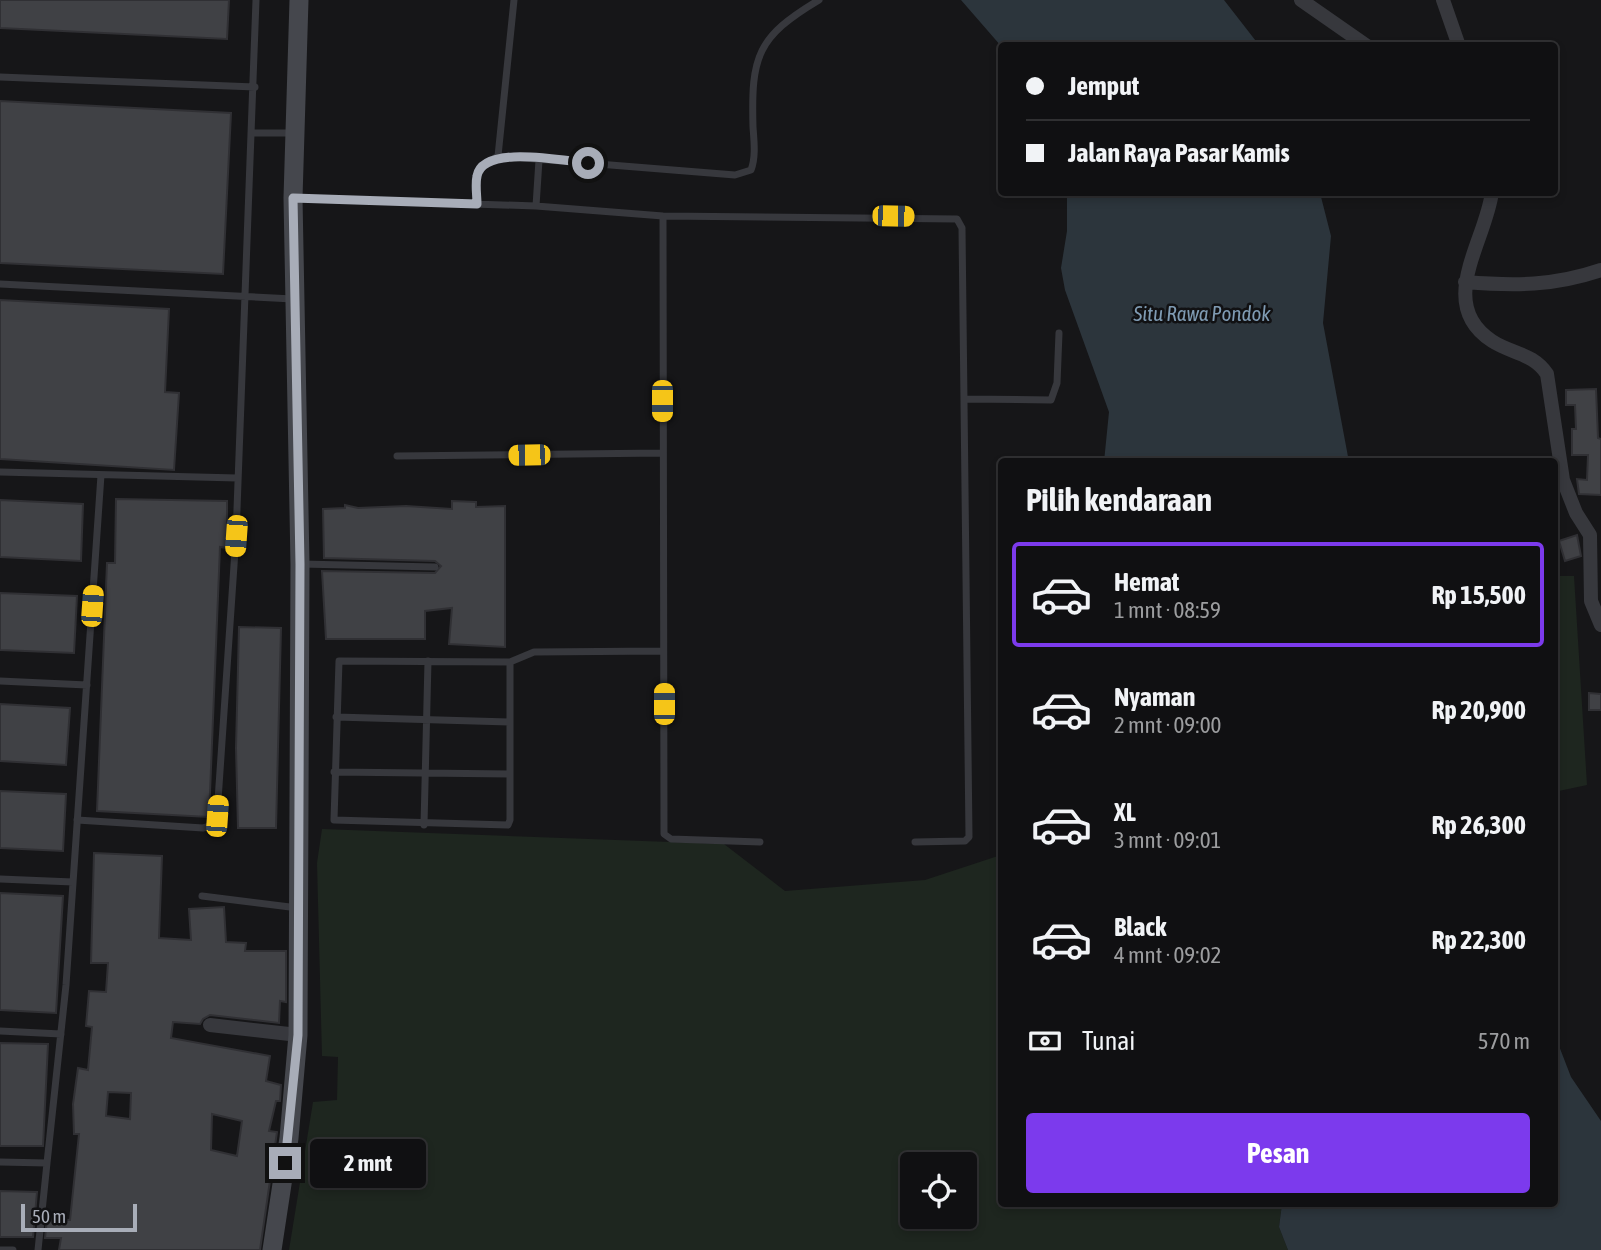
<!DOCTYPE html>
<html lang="id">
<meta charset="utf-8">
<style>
body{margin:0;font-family:"Asap Condensed",sans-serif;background:#1e1e20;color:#f1f3f6;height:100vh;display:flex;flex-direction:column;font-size:26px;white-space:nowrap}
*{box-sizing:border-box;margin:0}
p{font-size:23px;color:#9c9d9f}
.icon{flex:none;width:38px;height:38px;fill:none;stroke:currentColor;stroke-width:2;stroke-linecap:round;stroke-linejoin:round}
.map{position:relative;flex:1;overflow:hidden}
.sheet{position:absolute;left:998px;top:458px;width:560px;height:749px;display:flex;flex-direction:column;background:#101012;border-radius:7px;box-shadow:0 4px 10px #0003,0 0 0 2px #303032}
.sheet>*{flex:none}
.hud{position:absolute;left:998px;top:42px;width:560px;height:154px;border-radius:7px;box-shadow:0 4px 10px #0003,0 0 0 2px #303032;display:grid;align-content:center;height:154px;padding:0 28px;background:#101012}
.controls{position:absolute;left:900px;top:1152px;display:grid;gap:14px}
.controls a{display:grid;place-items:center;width:77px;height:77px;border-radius:7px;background:#101012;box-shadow:0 4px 10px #0003,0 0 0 2px #303032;font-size:35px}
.scale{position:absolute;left:21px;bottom:18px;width:116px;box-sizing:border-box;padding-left:7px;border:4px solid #a8adb8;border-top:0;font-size:19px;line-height:24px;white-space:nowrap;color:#a8adb8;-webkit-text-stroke:5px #111113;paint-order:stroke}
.end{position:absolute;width:32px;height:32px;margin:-16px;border:9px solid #a8adb8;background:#111;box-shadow:0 0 0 4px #111}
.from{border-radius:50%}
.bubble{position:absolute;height:49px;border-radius:7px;background:#101012;box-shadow:0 4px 10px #0003,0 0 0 2px #303032;font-size:23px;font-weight:700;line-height:49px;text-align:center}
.car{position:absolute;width:21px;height:42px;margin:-21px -10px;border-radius:9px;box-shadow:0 0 5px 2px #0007;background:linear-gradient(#f5c518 24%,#345 0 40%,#f5c518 0 76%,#345 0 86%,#f5c518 0)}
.hud b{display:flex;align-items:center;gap:24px;height:66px;font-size:26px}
.hud b+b{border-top:2px solid #303032}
.hud i{width:18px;height:18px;background:#f1f3f6}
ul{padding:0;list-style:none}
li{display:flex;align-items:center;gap:21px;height:105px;margin:0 14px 10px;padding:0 14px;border:4px solid transparent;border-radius:7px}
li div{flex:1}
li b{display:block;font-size:26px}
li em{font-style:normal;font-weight:700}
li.current{border-color:#7c3aed}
li>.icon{width:63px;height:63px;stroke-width:1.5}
h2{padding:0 28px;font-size:32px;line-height:84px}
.pay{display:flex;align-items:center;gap:18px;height:77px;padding:0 28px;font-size:26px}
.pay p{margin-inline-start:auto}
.cta{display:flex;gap:14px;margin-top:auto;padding:14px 28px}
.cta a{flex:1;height:80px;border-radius:7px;background:#7c3aed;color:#fff;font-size:28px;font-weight:700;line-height:80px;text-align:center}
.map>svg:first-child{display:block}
</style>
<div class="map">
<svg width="1601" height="1250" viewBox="0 0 1601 1250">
<rect width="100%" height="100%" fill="#161618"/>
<path fill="#1e261f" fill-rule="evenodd" d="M 1554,576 L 1574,576 L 1587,785 L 1554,792 Z
M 322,829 L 724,844 L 785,891 L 925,880 L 1001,855 L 1001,1204 L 1282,1204 L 1279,1227 L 1288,1250 L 289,1250 L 313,1102 L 337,1100 L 338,1057 L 322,1056 L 317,863 ZM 912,1164 L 964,1164 L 964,1216 L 912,1216 Z"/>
<path fill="#2c353c" d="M 961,0 L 1224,0 L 1259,45 L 1001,46 Z
M 1067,193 L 1320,193 L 1331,236 L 1323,323 L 1349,462 L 1104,462 L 1109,412 L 1065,290 L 1061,268 L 1067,231 Z
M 1554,1033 L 1571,1077 L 1601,1121 L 1601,1250 L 1288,1250 L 1279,1227 L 1282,1204 L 1554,1204 Z"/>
<path fill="#404145" stroke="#303034" stroke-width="2" fill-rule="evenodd" d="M 0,0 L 229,0 L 227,39 L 0,28 Z
M 0,101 L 231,113 L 223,274 L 0,263 Z
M 0,300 L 169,309 L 165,392 L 179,393 L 174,470 L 0,459 Z
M 1596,389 L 1598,438 L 1601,439 L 1601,495 L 1579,494 L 1577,479 L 1587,480 L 1588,455 L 1572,455 L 1572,429 L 1576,429 L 1575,405 L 1566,405 L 1566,390 Z
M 116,499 L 227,501 L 227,548 L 220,547 L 209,817 L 97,811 L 107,563 L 115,563 Z
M 0,500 L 83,504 L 81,561 L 0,557 Z
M 452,501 L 476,502 L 476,507 L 505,506 L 505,647 L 449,644 L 452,608 L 425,611 L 425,639 L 326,639 L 322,571 L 435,573 L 441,566 L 435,561 L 324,558 L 323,509 L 345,508 L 345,505 L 358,508 L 406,506 L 452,509 Z
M 1577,535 L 1581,556 L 1565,561 L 1559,541 Z
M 0,593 L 77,596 L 74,653 L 0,650 Z
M 239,627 L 281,628 L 276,828 L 238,828 L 236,748 Z
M 1589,693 L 1601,694 L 1601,710 L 1589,710 Z
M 0,704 L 70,708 L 66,765 L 0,761 Z
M 0,791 L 66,794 L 63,851 L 0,848 Z
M 94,853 L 162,856 L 159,938 L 191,940 L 189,909 L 224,907 L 226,942 L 246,943 L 245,951 L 286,951 L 286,1002 L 280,1001 L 279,1023 L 210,1015 L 203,1019 L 200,1024 L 173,1022 L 171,1038 L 270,1056 L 266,1081 L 281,1085 L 280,1101 L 276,1101 L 269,1131 L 277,1132 L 260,1250 L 59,1250 L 61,1238 L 45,1238 L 47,1218 L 70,1220 L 79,1134 L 74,1134 L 73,1104 L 78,1068 L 88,1070 L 92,1027 L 86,1026 L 89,991 L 106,992 L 108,963 L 91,963 ZM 108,1092 L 131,1093 L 130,1119 L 106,1116 ZM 212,1114 L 242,1121 L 237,1156 L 211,1150 Z
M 0,893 L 63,896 L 56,1013 L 0,1010 Z
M 0,1043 L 48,1044 L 43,1146 L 0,1146 Z
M 0,1191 L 37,1192 L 33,1237 L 0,1237 Z"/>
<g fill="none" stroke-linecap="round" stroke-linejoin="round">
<path stroke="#37383d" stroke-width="7" d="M 0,77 L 255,87
M 253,133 L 294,133
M 498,156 L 514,0
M 294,198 L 536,206 L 663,216 L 957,219 L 962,228 L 969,837 L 965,841 L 915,842
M 477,204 C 477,178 473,170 498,156 L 735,175 L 751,170 C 756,157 754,141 753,127 C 751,56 757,37 819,0
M 536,206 L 539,160
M 663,216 L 664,834 L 671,839 L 760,842
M 0,284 L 293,299
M 964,399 L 1051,400 L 1057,383 L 1059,333
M 397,456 L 662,453
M 0,472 L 237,478
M 301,564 L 435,567
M 510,662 L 510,820 L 508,825 L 334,820 L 339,661 L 510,662 L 534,652 L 663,651
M 0,681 L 87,685
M 336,717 L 509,722
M 334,772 L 510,774
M 77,820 L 203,828 L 214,825 L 217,815 L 236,536 L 256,0
M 424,825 L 428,661
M 0,879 L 73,882
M 202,896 L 298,908
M 0,1031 L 61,1034
M 0,1162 L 47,1163 L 66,985 L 101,475
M 0,1250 L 13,1250
M 38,1250 L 47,1163"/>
<path stroke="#37383d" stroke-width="14" d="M 1301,0 L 1367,46
M 1443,0 L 1459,46
M 1492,192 C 1486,241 1435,304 1492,341 C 1512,354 1533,353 1547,374 L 1563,480 L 1576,513 L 1590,535 L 1591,601 L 1601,625
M 1465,282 C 1515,286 1554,286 1601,270
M 210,1025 L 298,1035"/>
<path stroke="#45474d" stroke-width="19" d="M 272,1250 L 289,1138 L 298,1035 L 300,564 L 293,198 L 299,0"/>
</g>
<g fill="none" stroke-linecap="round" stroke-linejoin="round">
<path stroke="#a8adb8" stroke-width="9" d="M 285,1163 L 298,1035 L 300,564 L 293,198 L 477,204 C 477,195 475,185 477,176 C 483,144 563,161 588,163"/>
</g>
<g text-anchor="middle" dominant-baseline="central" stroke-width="5" stroke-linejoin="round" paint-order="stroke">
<g font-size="21" font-style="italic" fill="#7f9bb3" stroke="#111113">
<text x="1202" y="313">Situ Rawa Pondok</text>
</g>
</g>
</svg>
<div class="controls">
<a><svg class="icon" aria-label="locate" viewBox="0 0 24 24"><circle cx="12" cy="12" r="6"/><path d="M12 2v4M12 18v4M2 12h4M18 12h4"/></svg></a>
</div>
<div class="scale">50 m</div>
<i class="end from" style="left:588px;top:163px"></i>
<i class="end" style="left:285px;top:1163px"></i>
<div class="bubble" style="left:310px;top:1139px;width:116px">2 mnt</div>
<i class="car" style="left:893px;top:216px;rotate:91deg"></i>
<i class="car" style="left:662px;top:401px;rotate:180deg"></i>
<i class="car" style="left:529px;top:455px;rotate:269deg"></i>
<i class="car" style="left:236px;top:536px;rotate:184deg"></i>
<i class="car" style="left:92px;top:606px;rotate:4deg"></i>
<i class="car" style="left:664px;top:704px;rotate:0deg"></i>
<i class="car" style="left:217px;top:816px;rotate:4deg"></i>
<div class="hud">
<b><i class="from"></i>Jemput</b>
<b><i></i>Jalan Raya Pasar Kamis</b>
</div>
<section class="sheet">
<h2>Pilih kendaraan</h2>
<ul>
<li class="current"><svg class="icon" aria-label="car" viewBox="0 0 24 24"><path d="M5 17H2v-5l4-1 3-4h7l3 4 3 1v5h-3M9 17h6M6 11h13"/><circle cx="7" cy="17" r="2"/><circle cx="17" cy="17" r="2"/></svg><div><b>Hemat</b><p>1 mnt · 08:59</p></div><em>Rp 15,500</em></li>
<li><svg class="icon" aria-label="car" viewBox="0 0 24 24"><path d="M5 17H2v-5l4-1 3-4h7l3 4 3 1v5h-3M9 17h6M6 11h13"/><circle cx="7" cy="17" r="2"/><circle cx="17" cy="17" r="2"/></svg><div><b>Nyaman</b><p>2 mnt · 09:00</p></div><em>Rp 20,900</em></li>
<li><svg class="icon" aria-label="car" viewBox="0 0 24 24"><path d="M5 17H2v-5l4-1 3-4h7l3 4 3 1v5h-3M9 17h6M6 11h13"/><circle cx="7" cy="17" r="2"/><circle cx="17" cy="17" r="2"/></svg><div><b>XL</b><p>3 mnt · 09:01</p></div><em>Rp 26,300</em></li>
<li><svg class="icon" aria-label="car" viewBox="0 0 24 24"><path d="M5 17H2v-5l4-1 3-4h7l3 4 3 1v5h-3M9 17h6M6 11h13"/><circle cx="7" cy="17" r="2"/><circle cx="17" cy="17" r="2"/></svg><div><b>Black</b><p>4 mnt · 09:02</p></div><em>Rp 22,300</em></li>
</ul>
<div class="pay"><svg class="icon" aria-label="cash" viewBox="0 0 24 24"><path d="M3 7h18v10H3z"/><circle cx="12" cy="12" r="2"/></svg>Tunai<p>570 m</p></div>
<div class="cta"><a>Pesan</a></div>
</section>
</div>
